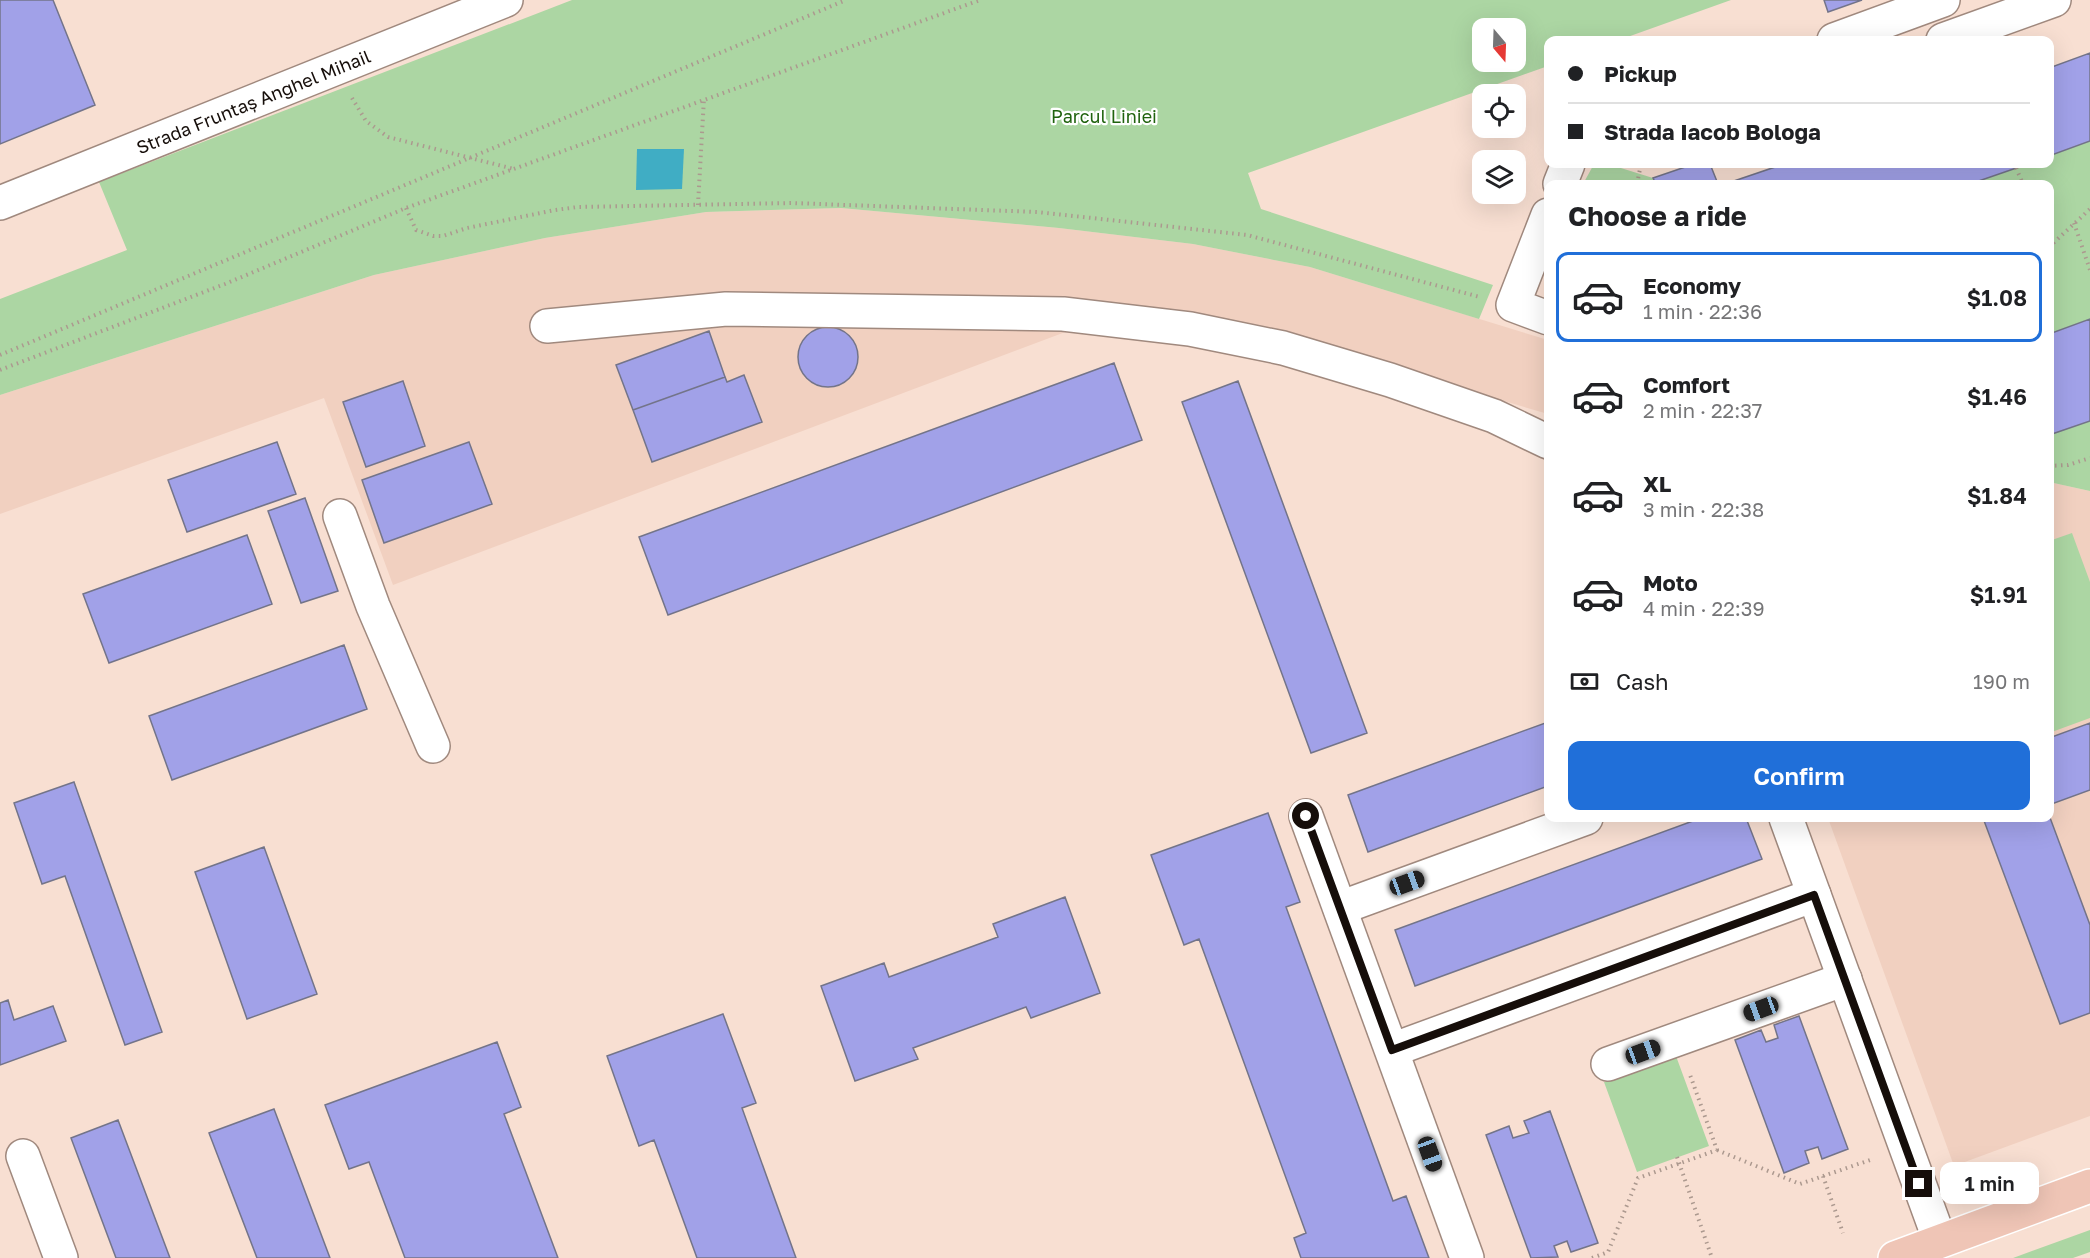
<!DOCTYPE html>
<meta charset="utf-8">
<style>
body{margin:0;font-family:"Golos Text",sans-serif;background:#f2f2f2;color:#202124;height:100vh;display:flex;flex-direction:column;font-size:22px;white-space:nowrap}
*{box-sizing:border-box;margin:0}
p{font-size:20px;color:#757577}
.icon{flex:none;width:33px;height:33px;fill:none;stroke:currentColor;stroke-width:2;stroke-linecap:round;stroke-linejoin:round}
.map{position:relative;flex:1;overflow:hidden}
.details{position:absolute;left:1544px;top:180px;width:510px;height:642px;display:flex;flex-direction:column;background:#fff;border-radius:12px;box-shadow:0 6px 24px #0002}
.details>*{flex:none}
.hud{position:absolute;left:1544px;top:36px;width:510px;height:132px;border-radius:12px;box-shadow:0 6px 24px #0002;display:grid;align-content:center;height:132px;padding:0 24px;background:#fff}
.needle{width:39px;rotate:161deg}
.controls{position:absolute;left:1472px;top:18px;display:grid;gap:12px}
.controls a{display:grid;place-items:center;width:54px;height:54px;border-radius:12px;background:#fff;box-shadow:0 6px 24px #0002;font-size:30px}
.end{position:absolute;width:27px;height:27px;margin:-14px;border:8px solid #160e0a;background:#fff;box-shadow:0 0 0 3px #fff}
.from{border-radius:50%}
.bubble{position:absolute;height:42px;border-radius:12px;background:#fff;box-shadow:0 6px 24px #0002;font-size:20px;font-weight:600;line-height:42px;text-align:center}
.car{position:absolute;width:18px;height:36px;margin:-18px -9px;border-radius:8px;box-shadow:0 0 4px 2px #0007;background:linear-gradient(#222 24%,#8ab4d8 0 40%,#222 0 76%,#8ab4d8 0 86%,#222 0)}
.hud b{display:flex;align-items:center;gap:21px;height:57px;font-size:22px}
.hud b+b{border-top:2px solid #e0e0e0}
.hud i{width:15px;height:15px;background:#202124}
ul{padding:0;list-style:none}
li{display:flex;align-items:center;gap:18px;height:90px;margin:0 12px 9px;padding:0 12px;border:3px solid transparent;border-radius:12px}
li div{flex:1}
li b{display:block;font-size:22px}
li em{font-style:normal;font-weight:600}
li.active{border-color:#206fd9}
li>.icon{width:54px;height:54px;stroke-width:1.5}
h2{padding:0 24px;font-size:27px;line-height:72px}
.pay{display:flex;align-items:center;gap:15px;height:66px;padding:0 24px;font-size:22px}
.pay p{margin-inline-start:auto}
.primary-button{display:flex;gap:12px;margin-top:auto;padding:12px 24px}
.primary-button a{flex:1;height:69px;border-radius:12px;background:#206fd9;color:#fff;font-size:24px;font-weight:600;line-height:69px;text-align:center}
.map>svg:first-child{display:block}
</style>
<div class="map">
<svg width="2090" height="1258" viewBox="0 0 2090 1258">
<rect width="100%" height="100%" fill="#f8dfd2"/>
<path fill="#f1d0c0" d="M 841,208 L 1059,228 L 1193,244 L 1310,267 L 1548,340 L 1548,414 L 1302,341 L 1084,325 L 393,585 L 324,398 L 0,514 L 0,395 L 374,275 L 545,238 L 706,212 Z
M 2049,482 L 2090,491 L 2090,1116 L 1954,1166 L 1828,818 L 2049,818 Z"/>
<path fill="#acd6a3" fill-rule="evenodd" d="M 572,0 L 1731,0 L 1619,40 L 1548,40 L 1548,66 L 1248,173 L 1261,209 L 1493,285 L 1479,319 L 1310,267 L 1193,244 L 1059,228 L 841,208 L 706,212 L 545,238 L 374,275 L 0,395 L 0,299 L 127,250 L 99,182 ZM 1482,28 L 1515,28 L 1515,62 L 1482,62 Z
M 2090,141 L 2090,319 L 2049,334 L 2049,184 L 1970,184 L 2028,164 L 2049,164 L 2049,156 Z
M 1594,164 L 1608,164 L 1653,178 L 1656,184 L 1583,184 Z
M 2090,421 L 2090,491 L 2049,482 L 2049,428 L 2052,434 Z
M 2072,533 L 2090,582 L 2090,718 L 2049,733 L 2049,541 Z
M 1676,1056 L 1709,1146 L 1637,1172 L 1604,1082 Z
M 2090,1230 L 2090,1252 L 2073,1258 L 2013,1258 Z"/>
<path fill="#40adc4" d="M 637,149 L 684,149 L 682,189 L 636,190 Z"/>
<path fill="#a1a1e8" stroke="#737489" stroke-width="1.5" d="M 0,0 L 53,0 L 95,105 L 0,144 Z
M 1824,0 L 1862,0 L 1828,12 Z
M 2090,53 L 2090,141 L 2049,156 L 2049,68 Z
M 1694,164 L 1710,164 L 1718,184 L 1656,184 L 1653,178 Z
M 1784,164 L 2028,164 L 1970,184 L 1725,184 Z
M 2090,319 L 2090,421 L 2052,434 L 2049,428 L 2049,334 Z
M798 357a30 30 0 1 1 60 0a30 30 0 1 1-60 0Z
M 709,331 L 725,377 L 633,410 L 616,365 Z
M 1114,363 L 1142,440 L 668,615 L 639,537 Z
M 744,375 L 762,422 L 652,462 L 633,410 L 725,377 L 727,382 Z
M 403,381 L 425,446 L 366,467 L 343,402 Z
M 1238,381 L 1367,733 L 1311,753 L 1182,402 Z
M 277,442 L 296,494 L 187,532 L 168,480 Z
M 469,442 L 492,504 L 384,543 L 362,480 Z
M 305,498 L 338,591 L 301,603 L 268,511 Z
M 247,535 L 272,604 L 109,663 L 83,594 Z
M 344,645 L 367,709 L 172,780 L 149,716 Z
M 1548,722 L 1548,786 L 1368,852 L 1348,795 Z
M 2090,723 L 2090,790 L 2049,805 L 2049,738 Z
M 74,782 L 162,1032 L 125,1045 L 65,876 L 42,884 L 14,803 Z
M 1268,813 L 1300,902 L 1286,907 L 1393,1201 L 1406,1196 L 1429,1258 L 1301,1258 L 1294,1238 L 1306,1233 L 1199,939 L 1184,945 L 1151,855 Z
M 2049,815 L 2090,925 L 2090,1013 L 2060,1024 L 1983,818 L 2049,818 Z
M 1701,818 L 1746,818 L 1762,859 L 1415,986 L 1395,930 Z
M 264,847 L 317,994 L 247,1019 L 195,872 Z
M 1065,897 L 1100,993 L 1031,1018 L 1026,1007 L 913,1048 L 918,1059 L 855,1081 L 821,986 L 884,963 L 889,977 L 998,937 L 993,924 Z
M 8,1000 L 14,1020 L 53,1006 L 66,1041 L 0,1065 L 0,1003 Z
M 723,1014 L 756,1103 L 742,1108 L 796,1258 L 697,1258 L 654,1140 L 639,1146 L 607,1056 Z
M 1799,1016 L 1848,1149 L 1822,1159 L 1818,1147 L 1805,1151 L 1809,1163 L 1784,1173 L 1735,1040 L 1761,1030 L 1766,1042 L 1778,1038 L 1774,1025 Z
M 497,1042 L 521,1107 L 504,1114 L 558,1258 L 405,1258 L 369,1162 L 349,1169 L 325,1105 Z
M 274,1109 L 330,1258 L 257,1258 L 209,1133 Z
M 1550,1111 L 1598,1243 L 1571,1252 L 1567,1241 L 1554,1246 L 1558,1257 L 1531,1258 L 1486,1135 L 1509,1126 L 1513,1138 L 1529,1133 L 1524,1121 Z
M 118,1120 L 170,1258 L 116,1258 L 71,1138 Z"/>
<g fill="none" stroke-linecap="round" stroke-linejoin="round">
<g stroke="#a0897e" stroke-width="36">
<g id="minor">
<path d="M 1834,40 L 1943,0"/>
<path d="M 1943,40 L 2054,0"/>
<path d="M 1560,184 L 1568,164"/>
<path id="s1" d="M 0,203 L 506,0"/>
<path d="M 1548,215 L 1513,305 L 1548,318"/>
<path d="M 547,326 L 726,309 L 1063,314 L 1190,329 L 1283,348 L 1390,380 L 1494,416 L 1548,442"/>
<path d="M 340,516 L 373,606 L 433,746"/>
<path d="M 1306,816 L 1467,1258"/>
<path d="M 1786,818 L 1940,1241"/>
<path d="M 1340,908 L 1586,818"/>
<path d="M 1392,1050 L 1814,895"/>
<path d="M 1608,1064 L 1845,979"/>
<path d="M 23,1156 L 61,1258"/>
</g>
</g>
<g stroke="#fff" stroke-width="36">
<path id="major" d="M 1895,1258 L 2090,1186"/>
</g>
<path stroke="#ac998f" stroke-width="4" stroke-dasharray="1.5 4.5" stroke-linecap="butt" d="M 352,98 L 366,121 L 388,137 L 514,169
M 2016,168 L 2023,184
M 1637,184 L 1641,164
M 698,205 L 704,98
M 406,208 L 416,230 L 433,236 L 443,236 L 467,228 L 555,210 L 578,207 L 792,203 L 1037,212 L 1247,235 L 1480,297
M 2074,223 L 2090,270
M 2049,247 L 2090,209
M 0,355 L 846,0
M 0,370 L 225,284 L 406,208 L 980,0
M 2049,466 L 2068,465 L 2090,458
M 1717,1150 L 1800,1184 L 1873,1159
M 1677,1157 L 1712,1258
M 1823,1176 L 1843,1233
M 1592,1258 L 1608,1252 L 1638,1178 L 1717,1150 L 1689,1072"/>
<use href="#minor" stroke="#fff" stroke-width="33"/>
<use href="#major" stroke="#efc5b6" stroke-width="33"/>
</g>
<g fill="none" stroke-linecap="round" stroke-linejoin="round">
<path stroke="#160e0a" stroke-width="8" d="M 1306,816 L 1392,1050 L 1814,895 L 1919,1184"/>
</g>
<g text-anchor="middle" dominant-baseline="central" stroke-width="4.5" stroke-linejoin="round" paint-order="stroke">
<g font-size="18" fill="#160e0a" stroke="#fff">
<text stroke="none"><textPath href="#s1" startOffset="273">Strada Fruntaș Anghel Mihail</textPath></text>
</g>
<g font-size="18" fill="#20630e" stroke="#fff">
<text x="1104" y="116">Parcul Liniei</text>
</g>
</g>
</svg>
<div class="controls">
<a><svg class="needle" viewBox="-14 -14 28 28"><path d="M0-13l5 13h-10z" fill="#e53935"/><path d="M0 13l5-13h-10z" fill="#757577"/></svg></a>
<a><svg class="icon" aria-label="locate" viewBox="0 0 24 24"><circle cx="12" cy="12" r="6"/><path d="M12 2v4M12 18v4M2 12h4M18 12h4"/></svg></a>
<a><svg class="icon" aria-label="layers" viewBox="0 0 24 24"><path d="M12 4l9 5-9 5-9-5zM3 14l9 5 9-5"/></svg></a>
</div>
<i class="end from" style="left:1306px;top:816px"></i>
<i class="end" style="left:1919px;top:1184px"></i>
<div class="bubble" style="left:1940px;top:1162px;width:99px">1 min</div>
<i class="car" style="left:1407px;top:883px;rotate:70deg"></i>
<i class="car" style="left:1761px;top:1009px;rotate:250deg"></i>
<i class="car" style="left:1643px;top:1052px;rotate:70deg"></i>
<i class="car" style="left:1430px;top:1154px;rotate:160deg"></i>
<div class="hud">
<b><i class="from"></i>Pickup</b>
<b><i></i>Strada Iacob Bologa</b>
</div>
<section class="details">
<h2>Choose a ride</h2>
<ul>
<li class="active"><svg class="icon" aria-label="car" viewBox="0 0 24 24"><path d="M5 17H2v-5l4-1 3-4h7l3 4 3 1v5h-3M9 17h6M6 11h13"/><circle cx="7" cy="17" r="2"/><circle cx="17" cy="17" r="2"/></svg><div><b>Economy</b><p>1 min · 22:36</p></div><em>$1.08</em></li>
<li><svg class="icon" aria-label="car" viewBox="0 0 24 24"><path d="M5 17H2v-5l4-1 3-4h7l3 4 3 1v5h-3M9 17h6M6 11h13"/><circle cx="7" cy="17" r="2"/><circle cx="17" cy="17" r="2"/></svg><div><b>Comfort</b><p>2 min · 22:37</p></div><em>$1.46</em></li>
<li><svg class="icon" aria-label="car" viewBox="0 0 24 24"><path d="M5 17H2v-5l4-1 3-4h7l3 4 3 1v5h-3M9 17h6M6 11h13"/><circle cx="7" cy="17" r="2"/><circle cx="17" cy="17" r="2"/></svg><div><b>XL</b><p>3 min · 22:38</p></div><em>$1.84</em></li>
<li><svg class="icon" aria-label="car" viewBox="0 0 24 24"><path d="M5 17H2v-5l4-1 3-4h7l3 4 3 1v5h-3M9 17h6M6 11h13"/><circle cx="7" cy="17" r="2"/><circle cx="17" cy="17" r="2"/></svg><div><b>Moto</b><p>4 min · 22:39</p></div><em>$1.91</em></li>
</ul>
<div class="pay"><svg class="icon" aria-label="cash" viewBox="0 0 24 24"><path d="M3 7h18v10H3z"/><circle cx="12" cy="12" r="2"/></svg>Cash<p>190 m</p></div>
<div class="primary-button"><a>Confirm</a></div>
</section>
</div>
